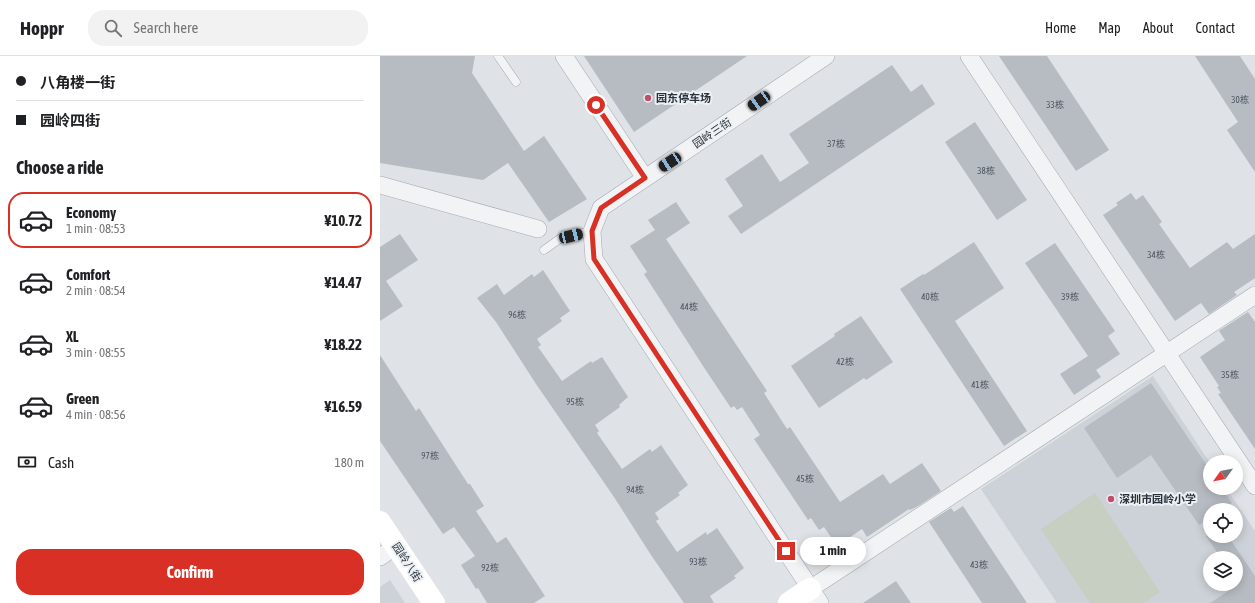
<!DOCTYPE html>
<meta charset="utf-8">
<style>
body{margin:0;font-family:"Asap Condensed","Noto Sans SC",sans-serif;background:#f2f2f2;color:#202124;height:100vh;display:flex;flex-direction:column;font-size:15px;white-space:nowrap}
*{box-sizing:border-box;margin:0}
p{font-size:13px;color:#757577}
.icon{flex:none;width:22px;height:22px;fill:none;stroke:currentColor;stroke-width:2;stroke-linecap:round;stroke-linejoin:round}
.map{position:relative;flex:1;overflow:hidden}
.sheet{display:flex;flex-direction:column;background:#fff;width:380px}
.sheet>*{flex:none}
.top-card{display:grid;align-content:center;height:88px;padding:0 16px;background:#fff}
.needle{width:26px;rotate:237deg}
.fabs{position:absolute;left:823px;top:399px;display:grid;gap:8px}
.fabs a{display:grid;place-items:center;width:40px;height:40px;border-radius:50%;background:#fff;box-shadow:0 2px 10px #0003;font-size:20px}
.end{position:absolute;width:18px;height:18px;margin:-9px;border:5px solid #d93025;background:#fff;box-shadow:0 0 0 2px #fff}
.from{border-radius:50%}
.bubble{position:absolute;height:28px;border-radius:14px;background:#fff;box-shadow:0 2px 10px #0003;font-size:13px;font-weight:700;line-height:28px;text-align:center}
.car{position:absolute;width:12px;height:24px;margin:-12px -6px;border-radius:5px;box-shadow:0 0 3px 1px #0007;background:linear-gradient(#222 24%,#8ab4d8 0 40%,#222 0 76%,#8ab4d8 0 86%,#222 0)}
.top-card b{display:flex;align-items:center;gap:14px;height:38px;font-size:15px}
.top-card b+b{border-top:1px solid #e0e0e0}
.top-card i{width:10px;height:10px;background:#202124}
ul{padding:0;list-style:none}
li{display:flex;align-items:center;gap:12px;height:56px;margin:0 8px 6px;padding:0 8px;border:2px solid transparent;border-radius:16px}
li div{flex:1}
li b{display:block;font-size:15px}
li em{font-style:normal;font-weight:700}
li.on{border-color:#d93025}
li>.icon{width:36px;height:36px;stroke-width:1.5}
h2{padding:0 16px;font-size:18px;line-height:48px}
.pay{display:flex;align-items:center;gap:10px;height:44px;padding:0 16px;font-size:15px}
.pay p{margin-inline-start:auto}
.action{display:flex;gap:8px;margin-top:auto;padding:8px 16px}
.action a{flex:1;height:46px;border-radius:16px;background:#d93025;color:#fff;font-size:16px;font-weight:700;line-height:46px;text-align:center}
header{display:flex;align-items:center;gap:24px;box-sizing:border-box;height:56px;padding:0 20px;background:#fff;border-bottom:1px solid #e0e0e0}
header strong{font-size:19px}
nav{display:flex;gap:22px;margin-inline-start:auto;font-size:14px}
.search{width:280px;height:36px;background:#f2f2f2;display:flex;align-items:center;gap:10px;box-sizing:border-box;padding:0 14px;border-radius:16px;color:#757577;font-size:15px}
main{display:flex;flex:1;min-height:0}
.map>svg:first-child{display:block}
</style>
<header>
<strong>Hoppr</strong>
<div class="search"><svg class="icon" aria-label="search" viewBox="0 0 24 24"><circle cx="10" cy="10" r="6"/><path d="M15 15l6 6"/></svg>Search here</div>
<nav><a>Home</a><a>Map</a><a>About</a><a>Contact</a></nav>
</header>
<main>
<section class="sheet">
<div class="top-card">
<b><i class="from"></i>八角楼一街</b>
<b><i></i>园岭四街</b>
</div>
<h2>Choose a ride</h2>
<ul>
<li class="on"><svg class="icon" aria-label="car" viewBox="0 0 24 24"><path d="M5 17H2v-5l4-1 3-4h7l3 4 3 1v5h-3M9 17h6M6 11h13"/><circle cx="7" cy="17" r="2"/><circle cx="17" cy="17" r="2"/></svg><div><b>Economy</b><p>1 min · 08:53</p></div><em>¥10.72</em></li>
<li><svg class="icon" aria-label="car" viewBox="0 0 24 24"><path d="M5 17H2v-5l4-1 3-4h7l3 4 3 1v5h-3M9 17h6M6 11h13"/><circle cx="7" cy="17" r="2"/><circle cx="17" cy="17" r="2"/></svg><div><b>Comfort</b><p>2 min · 08:54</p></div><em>¥14.47</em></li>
<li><svg class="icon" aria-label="car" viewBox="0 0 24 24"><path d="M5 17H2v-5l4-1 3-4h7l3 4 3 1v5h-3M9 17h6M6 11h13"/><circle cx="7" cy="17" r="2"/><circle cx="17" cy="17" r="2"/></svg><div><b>XL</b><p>3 min · 08:55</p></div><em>¥18.22</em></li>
<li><svg class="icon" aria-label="car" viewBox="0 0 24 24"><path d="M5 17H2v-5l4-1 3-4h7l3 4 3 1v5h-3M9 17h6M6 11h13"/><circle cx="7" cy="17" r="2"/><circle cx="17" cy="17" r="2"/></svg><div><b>Green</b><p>4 min · 08:56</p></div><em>¥16.59</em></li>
</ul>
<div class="pay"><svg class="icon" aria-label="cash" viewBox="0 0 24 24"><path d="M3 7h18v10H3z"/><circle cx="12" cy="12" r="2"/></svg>Cash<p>180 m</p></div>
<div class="action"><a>Confirm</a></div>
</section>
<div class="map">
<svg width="875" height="547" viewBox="0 0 875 547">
<rect width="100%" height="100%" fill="#dfe2e6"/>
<path fill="#cdd2d8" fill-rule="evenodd" d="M 773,320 L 830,407 L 830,432 L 846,432 L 875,475 L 875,547 L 677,547 L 601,433 ZM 830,454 L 856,454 L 856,480 L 830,480 ZM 830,502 L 856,502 L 856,528 L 830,528 Z
M 10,524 L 25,547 L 0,547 L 0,531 Z"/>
<path fill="#c6cfc1" d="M 715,437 L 780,536 L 763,547 L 710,547 L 661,473 Z"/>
<path fill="#b7bcc3" d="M 0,0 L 95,0 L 92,17 L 144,95 L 164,80 L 207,143 L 169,166 L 128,107 L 103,124 L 0,107 Z
M 204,0 L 367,0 L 254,76 Z
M 619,0 L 667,0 L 729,94 L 696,115 Z
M 815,0 L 860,0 L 875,23 L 875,116 L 847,74 L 858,66 Z
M 512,9 L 531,36 L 542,28 L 555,48 L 361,178 L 348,160 L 363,150 L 345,123 L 382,98 L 400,126 L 429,107 L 409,78 Z
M 595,66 L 647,144 L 617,164 L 565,86 Z
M 751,137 L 756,144 L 763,139 L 782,166 L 779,168 L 810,212 L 847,186 L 853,193 L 875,178 L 875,222 L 854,236 L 857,239 L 829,258 L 821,247 L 795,265 L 723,159 L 738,149 L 736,147 Z
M 296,146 L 310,167 L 286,183 L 387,335 L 384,337 L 407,373 L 410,371 L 460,446 L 503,418 L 510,428 L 542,407 L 561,435 L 538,450 L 530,454 L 529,453 L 487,481 L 482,473 L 457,490 L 444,471 L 439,474 L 431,462 L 428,464 L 374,383 L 380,379 L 362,351 L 357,354 L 354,350 L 351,352 L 325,313 L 264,218 L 267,216 L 250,190 L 275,174 L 268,164 Z
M 20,178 L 38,204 L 6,225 L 23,250 L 0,265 L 0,191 Z
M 594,186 L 624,232 L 575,265 L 647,375 L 624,390 L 520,233 L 543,218 L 544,219 Z
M 675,187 L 735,275 L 728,280 L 740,298 L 716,314 L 721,321 L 694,339 L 680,318 L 708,300 L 645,207 Z
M 163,214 L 190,255 L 180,262 L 182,265 L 157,283 L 161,289 L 158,291 L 182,325 L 211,305 L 212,307 L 222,301 L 248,341 L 239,349 L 240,351 L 215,369 L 219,375 L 217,377 L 242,413 L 270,393 L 272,396 L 281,389 L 308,429 L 298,437 L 300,439 L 275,457 L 279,463 L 276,465 L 297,496 L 326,476 L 327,479 L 337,472 L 364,512 L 354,520 L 356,522 L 330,540 L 334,547 L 304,547 L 271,499 L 234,441 L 156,328 L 116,266 L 97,242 L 117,228 L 124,239 L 152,218 L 154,221 Z
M 868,256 L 875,266 L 875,393 L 838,338 L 841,337 L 837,331 L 839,330 L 820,301 L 845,284 L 839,275 L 840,274 Z
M 481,260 L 513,306 L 486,324 L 484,322 L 439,352 L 411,310 L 455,280 L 454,278 Z
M 0,299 L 36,355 L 39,352 L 88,428 L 90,428 L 104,450 L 96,455 L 117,487 L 126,481 L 165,540 L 154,547 L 107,547 L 98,532 L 96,533 L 81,509 L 95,500 L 74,471 L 63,478 L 0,385 Z
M 771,327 L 830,414 L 830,432 L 842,432 L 852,447 L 842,454 L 830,454 L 830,462 L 819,469 L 771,399 L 737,422 L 704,372 Z
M 583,450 L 647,547 L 602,547 L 549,466 L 571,452 L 574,456 Z
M 826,480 L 848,480 L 875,520 L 875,547 L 830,547 L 856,530 L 856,502 L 841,502 Z
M 516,525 L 531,547 L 483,547 Z"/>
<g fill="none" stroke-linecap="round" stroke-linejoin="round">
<g stroke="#a5aab0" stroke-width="9">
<path id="lane" d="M 118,0 L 136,26
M 164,194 L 181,182 L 212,175"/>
</g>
<g stroke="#a5aab0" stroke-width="18">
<path id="street" d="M 184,0 L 265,122
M 589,0 L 875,430
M 0,129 L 158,173
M 0,501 L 16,490
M 430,533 L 875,239
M 440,547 L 214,203 L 212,175 L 221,152 L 446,0"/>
</g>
<use href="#lane" stroke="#f1f3f5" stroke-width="8"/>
<use href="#street" stroke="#f1f3f5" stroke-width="17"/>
<path stroke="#fff" stroke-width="22" d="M 0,466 L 54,547
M 409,547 L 430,533"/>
</g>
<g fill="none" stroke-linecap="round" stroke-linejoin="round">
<path stroke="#d93025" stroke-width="5" d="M 216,49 L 265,122 L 221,152 L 212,175 L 214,203 L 406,495"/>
</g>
<g fill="#bf506a" stroke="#eef1f4" stroke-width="1.5">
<circle cx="268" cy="42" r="4"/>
<circle cx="731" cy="443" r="4"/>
</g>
<g text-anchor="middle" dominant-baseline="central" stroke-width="4" stroke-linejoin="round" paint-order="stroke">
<g font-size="9" fill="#4c545e">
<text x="860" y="44">30栋</text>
<text x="675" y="49">33栋</text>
<text x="456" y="88">37栋</text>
<text x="606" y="115">38栋</text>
<text x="776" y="199">34栋</text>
<text x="550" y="241">40栋</text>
<text x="690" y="241">39栋</text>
<text x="309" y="251">44栋</text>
<text x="137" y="259">96栋</text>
<text x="465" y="306">42栋</text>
<text x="850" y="319">35栋</text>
<text x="600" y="329">41栋</text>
<text x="195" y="346">95栋</text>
<text x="50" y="400">97栋</text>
<text x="425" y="423">45栋</text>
<text x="255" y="434">94栋</text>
<text x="318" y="506">93栋</text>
<text x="599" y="509">43栋</text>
<text x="110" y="512">92栋</text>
</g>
<g font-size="11" font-weight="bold" fill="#29323c" stroke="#eef1f4" text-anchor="start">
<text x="276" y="42">园东停车场</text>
<text x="739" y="443">深圳市园岭小学</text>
</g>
<g font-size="11" fill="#29323c" stroke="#eef1f4">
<text transform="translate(332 77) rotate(-34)">园岭三街</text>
<text transform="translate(27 506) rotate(57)">园岭八街</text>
</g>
</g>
</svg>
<div class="fabs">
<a><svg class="needle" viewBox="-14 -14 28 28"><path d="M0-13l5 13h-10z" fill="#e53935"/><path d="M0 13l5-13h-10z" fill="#757577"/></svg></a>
<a><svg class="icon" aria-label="locate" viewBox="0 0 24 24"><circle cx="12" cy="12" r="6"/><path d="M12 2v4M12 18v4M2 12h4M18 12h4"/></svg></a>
<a><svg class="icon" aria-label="layers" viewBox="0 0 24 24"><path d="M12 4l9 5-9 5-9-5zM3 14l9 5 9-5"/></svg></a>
</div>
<i class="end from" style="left:216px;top:49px"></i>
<i class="end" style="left:406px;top:495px"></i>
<div class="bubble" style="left:420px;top:481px;width:66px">1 min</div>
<i class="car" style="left:379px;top:45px;rotate:236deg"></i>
<i class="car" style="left:290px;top:106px;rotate:237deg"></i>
<i class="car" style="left:191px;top:180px;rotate:77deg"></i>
</div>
</main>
